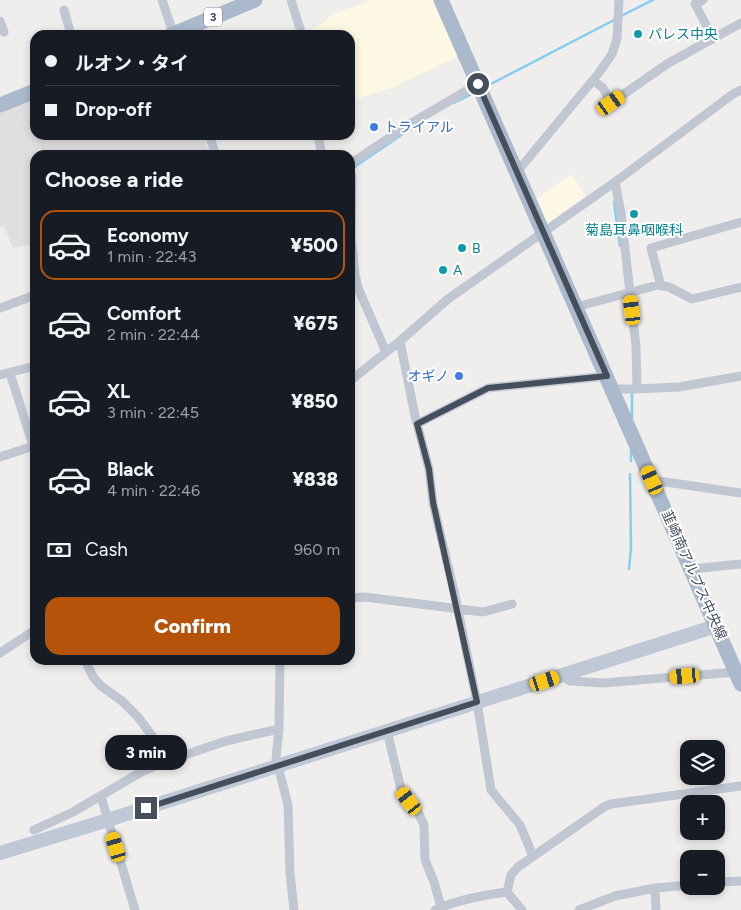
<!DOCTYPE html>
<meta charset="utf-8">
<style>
body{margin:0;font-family:Figtree,"Noto Sans JP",sans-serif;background:#242831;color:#f1f3f6;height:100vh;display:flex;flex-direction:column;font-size:19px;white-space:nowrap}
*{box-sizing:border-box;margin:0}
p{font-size:16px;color:#9ea1a6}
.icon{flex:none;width:28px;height:28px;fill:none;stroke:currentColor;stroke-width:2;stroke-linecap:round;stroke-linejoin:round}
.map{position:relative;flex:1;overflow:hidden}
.side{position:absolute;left:30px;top:150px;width:325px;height:515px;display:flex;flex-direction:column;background:#171b24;border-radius:15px;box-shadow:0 2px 8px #0003}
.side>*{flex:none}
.guide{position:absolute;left:30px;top:30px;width:325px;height:110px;border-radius:15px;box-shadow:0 2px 8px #0003;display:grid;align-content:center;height:110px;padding:0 15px;background:#171b24}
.fabs{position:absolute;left:680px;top:740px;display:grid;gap:10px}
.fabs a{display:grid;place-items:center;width:45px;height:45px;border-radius:10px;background:#171b24;box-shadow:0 2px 8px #0003;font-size:25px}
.end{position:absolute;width:22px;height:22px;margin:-11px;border:6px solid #454e5b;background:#fff;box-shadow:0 0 0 2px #fff}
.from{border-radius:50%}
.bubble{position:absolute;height:35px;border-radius:15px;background:#171b24;box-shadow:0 2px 8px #0003;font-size:16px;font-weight:800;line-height:35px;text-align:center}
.car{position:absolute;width:15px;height:30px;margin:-15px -8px;border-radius:6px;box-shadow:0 0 4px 1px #0007;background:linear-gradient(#f5c518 24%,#345 0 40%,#f5c518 0 76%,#345 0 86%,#f5c518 0)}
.guide b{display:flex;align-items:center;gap:18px;height:48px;font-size:19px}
.guide b+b{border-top:1px solid #363941}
.guide i{width:12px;height:12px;background:#f1f3f6}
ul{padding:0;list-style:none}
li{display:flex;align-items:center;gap:15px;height:70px;margin:0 10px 8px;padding:0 5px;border:2px solid transparent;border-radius:15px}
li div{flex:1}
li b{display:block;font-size:19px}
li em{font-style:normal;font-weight:800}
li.selected{border-color:#b45309}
li>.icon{width:45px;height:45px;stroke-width:1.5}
h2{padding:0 15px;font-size:22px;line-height:60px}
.pay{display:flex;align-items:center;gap:12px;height:55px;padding:0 15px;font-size:19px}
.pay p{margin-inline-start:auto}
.button{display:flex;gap:10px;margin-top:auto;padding:10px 15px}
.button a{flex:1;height:58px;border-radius:15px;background:#b45309;color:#fff;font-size:20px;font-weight:800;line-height:58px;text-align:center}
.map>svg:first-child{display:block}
</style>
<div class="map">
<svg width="741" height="910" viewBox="0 0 741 910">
<rect width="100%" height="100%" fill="#f0eded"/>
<path fill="#fcf8e4" d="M 372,0 L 433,0 L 460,55 L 394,87 L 350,101 L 350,35 L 306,35 L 305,33 L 326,21 L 331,15 Z
M 572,174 L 587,199 L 547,226 L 535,199 Z"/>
<path fill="#e1dedf" d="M 35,97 L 35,135 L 203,135 L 210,155 L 35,155 L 35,243 L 13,248 L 4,226 L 0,227 L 0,112 Z"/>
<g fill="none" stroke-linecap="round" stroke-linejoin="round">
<path stroke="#85cdee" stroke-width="2.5" d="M 621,16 L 653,0
M 487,86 L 616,19
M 454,103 L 474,93
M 350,170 L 413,127
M 614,202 L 620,246
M 632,417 L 632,390
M 631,461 L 631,450
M 629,569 L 631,548 L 630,474"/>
<path stroke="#c0c7d3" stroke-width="9" d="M 162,0 L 174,35
M 291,0 L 302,35
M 703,0 L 695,4 L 713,38
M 64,10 L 71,35
M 0,21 L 4,32
M 593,80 L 603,88 L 611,103 L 667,64 L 741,23
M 209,135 L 216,155
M 318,135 L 322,155
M 350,164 L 410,124 L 478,84
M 517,172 L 598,74 L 612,54 L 617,39 L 619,0
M 350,174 L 352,176 L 351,236 L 355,275 L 358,288 L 386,352
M 615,182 L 733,94 L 741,90
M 661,286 L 651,248 L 741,222
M 576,307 L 658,285 L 669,287 L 692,299 L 741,287
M 0,308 L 35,295
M 400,341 L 415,416 L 429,469 L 433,503 L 454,591 L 477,702 L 491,790 L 520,825 L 533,856
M 10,373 L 35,452
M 0,375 L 35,366
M 350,381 L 400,341 L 448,299 L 615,182 L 621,213 L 636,346 L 637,389
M 612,389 L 637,389 L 679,387 L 741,376
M 417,424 L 488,388 L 607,376
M 0,457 L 33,446
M 652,480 L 741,493
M 691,569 L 741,564
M 350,598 L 365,597 L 483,612 L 512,604
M 0,653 L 35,630
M 85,660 L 93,677 L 101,686 L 122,701 L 138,717 L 170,760
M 280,660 L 279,729 L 276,758 L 288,805 L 290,873 L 294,910
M 561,675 L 570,681 L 603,683 L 736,672
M 387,731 L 401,789 L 418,812 L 424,825 L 425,860 L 434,882 L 441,907
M 101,797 L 135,910
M 34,830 L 73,812 L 143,771 L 170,760 L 226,741 L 279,729
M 716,882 L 741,881
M 655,888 L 656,910
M 507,892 L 522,910
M 435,910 C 457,900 483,895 507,892 L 511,875 L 518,867 L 604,807 L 611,804 L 741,786
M 579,910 L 615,896 L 655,888 L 689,885"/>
<path stroke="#bfc8d7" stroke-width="14" d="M 0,853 L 108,820 L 716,626"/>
<path stroke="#abb9cd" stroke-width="15" d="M 441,0 L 741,684
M 171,35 L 255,0
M 0,105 L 35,91"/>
</g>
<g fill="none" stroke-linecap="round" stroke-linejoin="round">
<path stroke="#454e5b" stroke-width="6" d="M 146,808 L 477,702 L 433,502 L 429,469 L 417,424 L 488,388 L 607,376 L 478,84"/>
</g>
<g fill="#0f9aa8" stroke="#fff" stroke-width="2">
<circle cx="638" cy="34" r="5"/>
<circle cx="634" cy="214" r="5"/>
<circle cx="462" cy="248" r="5"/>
<circle cx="443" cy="270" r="5"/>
</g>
<g fill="#3f7fe0" stroke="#fff" stroke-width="2">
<circle cx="374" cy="127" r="5"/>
<circle cx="459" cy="376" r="5"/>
</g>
<g text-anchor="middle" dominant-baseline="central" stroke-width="4" stroke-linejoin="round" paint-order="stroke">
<rect fill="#fff" stroke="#7d838c" stroke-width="1" x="204" y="7.5" width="18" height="19" rx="4"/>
<g font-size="12" font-weight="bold" fill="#454e5b">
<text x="213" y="17">3</text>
</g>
<g font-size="14" fill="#0d838f" stroke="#fff" text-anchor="start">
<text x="648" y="34">パレス中央</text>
<text x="634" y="230" text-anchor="middle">菊島耳鼻咽喉科</text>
<text x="472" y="248">B</text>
<text x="453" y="270">A</text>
</g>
<g font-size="14" fill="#366cbe" stroke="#fff" text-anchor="start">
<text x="384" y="127">トライアル</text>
<text x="449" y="376" text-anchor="end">オギノ</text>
</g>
<g font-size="14" fill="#454e5b" stroke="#fff">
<text transform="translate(694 575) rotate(66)">韮崎南アルプス中央線</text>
</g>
</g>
</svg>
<div class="fabs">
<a><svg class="icon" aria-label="layers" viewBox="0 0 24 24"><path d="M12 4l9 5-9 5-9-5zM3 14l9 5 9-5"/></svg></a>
<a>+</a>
<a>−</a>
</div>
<i class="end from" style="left:478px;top:84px"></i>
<i class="end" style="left:146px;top:808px"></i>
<div class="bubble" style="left:105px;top:735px;width:82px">3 min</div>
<i class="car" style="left:611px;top:103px;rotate:55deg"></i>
<i class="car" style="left:632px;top:310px;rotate:353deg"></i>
<i class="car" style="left:652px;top:480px;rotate:336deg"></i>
<i class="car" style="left:685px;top:676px;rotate:265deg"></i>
<i class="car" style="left:545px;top:681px;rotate:72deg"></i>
<i class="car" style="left:409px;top:801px;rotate:323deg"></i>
<i class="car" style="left:116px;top:847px;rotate:343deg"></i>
<div class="guide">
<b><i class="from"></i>ルオン・タイ</b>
<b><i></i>Drop-off</b>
</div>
<section class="side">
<h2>Choose a ride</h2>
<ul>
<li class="selected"><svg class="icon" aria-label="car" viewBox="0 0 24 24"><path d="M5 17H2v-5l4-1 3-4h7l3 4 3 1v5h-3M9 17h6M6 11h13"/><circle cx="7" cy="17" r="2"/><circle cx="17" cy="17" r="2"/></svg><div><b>Economy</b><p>1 min · 22:43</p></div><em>¥500</em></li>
<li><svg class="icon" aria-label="car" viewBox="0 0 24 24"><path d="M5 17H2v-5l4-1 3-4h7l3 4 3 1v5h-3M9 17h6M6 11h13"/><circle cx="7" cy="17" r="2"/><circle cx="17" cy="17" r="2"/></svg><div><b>Comfort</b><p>2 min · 22:44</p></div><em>¥675</em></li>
<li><svg class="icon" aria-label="car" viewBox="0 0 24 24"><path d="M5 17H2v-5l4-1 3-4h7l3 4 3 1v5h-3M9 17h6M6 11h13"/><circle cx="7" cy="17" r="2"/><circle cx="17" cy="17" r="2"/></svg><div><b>XL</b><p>3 min · 22:45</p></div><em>¥850</em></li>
<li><svg class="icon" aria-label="car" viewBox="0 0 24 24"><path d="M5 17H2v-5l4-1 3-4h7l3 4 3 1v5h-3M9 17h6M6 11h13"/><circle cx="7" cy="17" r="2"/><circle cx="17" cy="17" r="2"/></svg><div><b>Black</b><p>4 min · 22:46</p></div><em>¥838</em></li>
</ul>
<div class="pay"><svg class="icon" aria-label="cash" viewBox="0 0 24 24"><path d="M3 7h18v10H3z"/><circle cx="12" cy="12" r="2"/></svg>Cash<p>960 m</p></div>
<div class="button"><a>Confirm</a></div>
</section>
</div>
